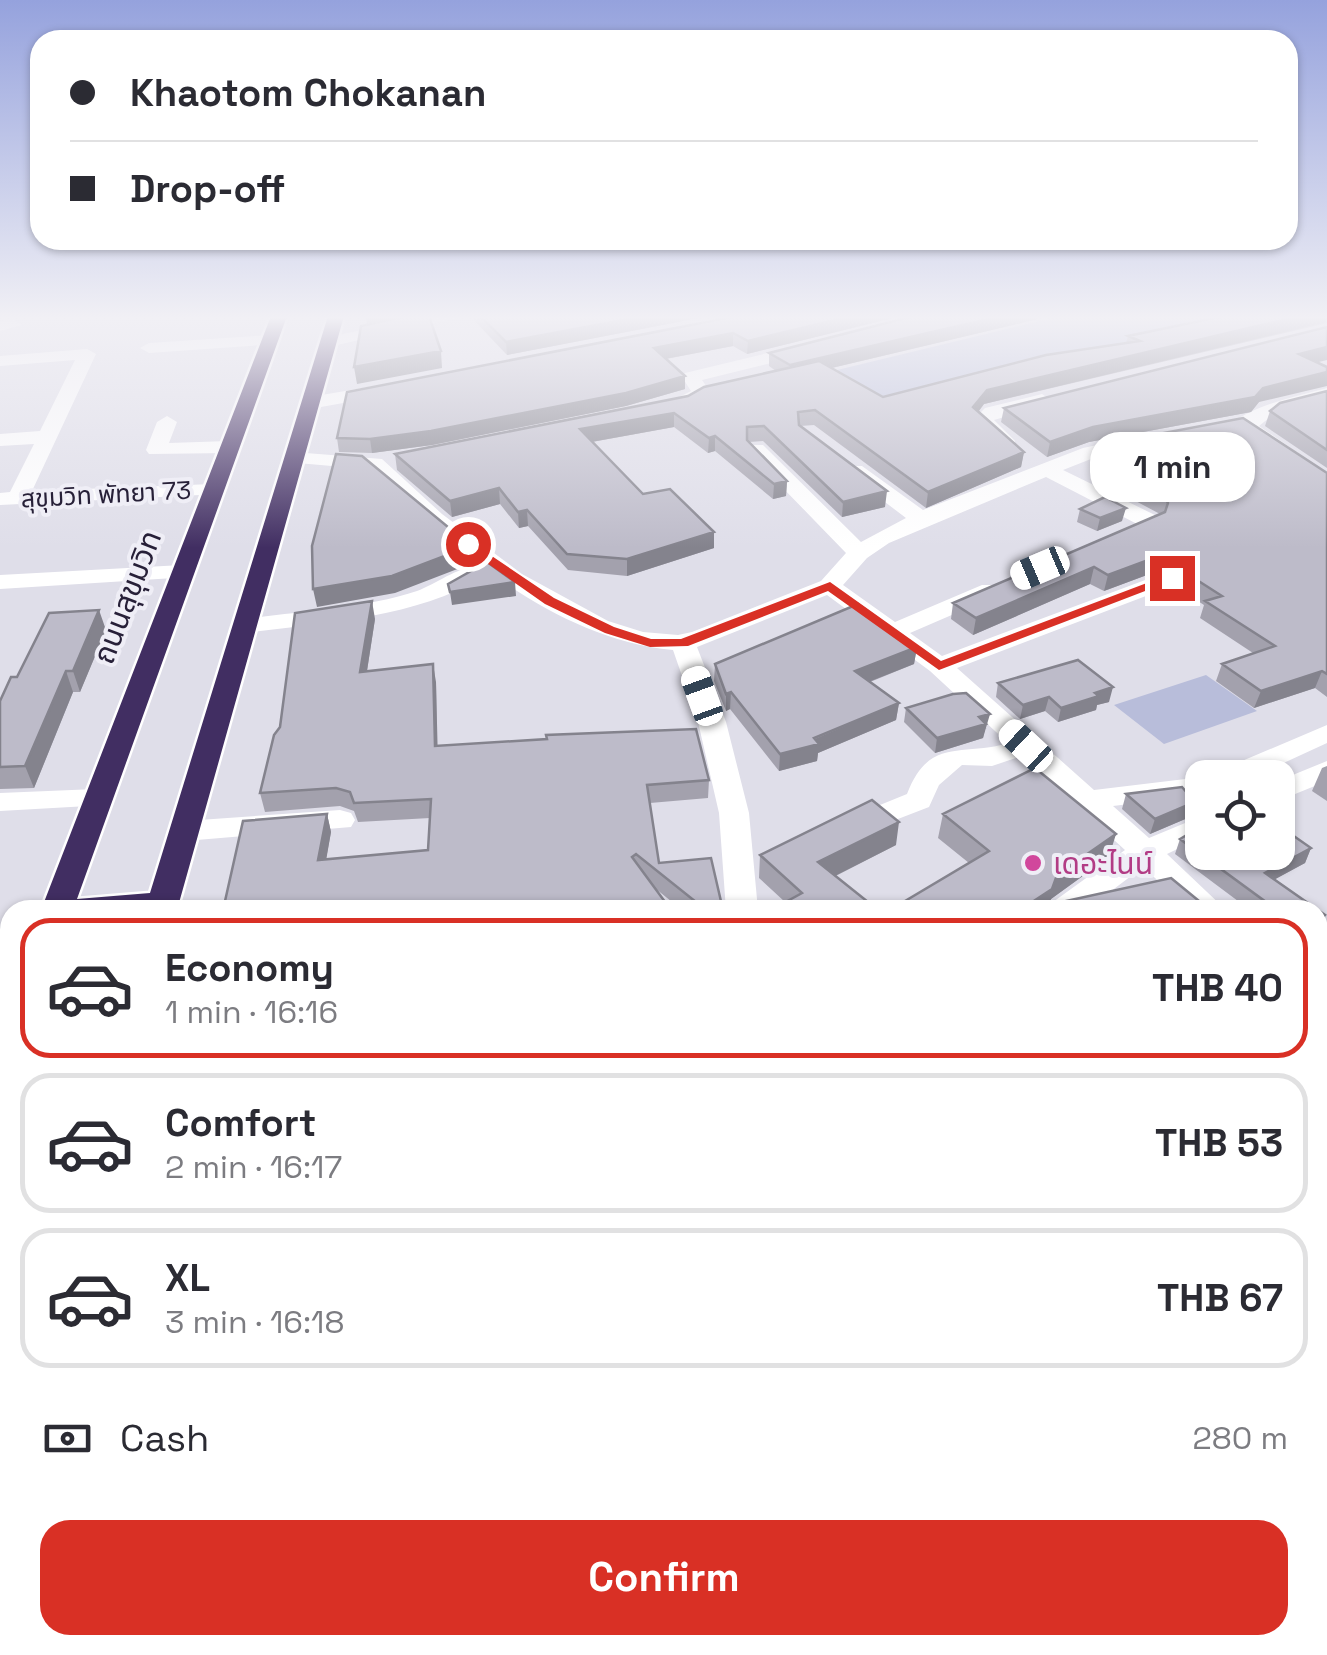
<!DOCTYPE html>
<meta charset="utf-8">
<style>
body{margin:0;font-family:"Space Grotesk","Noto Sans Thai",sans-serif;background:#f2f2f3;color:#2b2b33;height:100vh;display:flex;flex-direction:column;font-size:38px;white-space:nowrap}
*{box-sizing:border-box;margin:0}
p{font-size:32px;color:#7c7c81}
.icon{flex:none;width:55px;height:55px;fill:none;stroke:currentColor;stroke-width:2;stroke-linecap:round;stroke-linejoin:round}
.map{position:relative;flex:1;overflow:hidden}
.side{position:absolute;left:0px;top:900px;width:1328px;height:755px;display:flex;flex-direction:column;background:#fff;border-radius:30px 30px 0 0;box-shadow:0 2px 8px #0004}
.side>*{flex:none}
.guide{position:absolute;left:30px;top:30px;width:1268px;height:220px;border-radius:30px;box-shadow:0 2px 8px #0004;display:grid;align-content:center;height:220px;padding:0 40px;background:#fff}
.tools{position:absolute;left:1185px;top:760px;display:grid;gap:20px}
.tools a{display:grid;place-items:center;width:110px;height:110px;border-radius:20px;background:#fff;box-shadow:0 2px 8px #0004;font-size:50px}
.end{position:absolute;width:45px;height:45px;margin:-22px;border:12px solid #d93025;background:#fff;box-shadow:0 0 0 5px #fff}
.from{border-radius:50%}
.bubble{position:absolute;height:70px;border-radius:30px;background:#fff;box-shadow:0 2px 8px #0004;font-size:32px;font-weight:700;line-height:70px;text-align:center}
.car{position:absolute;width:30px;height:60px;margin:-30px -15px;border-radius:12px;box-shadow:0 0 8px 2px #0007;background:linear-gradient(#fff 24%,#345 0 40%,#fff 0 76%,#345 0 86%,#fff 0)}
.guide b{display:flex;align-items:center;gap:35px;height:95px;font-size:38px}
.guide b+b{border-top:2px solid #e1e1e2}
.guide i{width:25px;height:25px;background:#2b2b33}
ul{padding:18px 0 0;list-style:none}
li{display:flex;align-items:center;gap:30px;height:140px;margin:0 20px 15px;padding:0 20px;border:5px solid #e1e1e2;border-radius:30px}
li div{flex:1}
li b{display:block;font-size:38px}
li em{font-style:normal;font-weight:700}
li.selected{border-color:#d93025}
li>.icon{width:90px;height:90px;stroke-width:1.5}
.pay{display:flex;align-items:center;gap:25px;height:110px;padding:0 40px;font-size:38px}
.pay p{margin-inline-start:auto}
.action{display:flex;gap:20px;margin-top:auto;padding:20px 40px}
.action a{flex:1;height:115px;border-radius:30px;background:#d93025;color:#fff;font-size:40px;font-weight:700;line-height:115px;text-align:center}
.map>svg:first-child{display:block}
</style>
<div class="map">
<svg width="1327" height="1655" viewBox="0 0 1327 1655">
<rect width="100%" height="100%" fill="#dfdee9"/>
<path fill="#b8bdda" d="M 1061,316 L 1264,316 L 826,419 L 833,371 Z
M 1206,675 L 1257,711 L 1164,744 L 1114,705 Z"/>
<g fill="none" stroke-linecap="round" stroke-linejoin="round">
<g stroke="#fff" stroke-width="5">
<path id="highway" d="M 271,316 L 287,316 L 77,899 L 150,893 L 328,316 L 344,316 L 177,910 L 41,910 Z
M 10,1028 L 10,1080 L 0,1083 L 0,1031 Z
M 10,1455 L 10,1537 L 0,1541 L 0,1460 Z"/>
</g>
<path fill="#fff" fill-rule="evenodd" d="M 432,316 L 466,316 L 328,347 L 319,342 L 328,337 Z
M 0,321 L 14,320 L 22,325 L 0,331 Z
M 270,335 L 276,336 L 276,344 L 149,353 L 140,348 L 149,343 Z
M 809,343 L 818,348 L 815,352 L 702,380 L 711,393 L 709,397 L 671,412 L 662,406 L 691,391 L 682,377 L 685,373 Z
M 87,349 L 96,354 L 32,491 L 213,484 L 224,490 L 220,494 L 0,505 L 0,493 L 10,492 L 34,444 L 0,446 L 0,434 L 40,431 L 75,360 L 0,366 L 0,356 Z
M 386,384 L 393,386 L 393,394 L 310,409 L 301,403 L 310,397 Z
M 1327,388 L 1327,400 L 1274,414 L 1259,426 L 1327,473 L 1327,488 L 1232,423 C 1257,404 1294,397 1327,388 Z
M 1042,394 L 1051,400 L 1049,404 L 994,420 L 1015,441 L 1015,449 L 1001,449 L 981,432 L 974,419 L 985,408 Z
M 167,416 L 177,422 L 169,443 L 229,441 L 239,447 L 229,453 L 149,454 L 146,450 L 157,422 Z
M 1139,436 L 1146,438 L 1146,446 L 1096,457 L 1063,470 L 1157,516 L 1160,521 L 1157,526 L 1141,526 L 1046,477 L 889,543 L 867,558 L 843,585 L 895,622 L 982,585 L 998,585 L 1002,590 L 998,595 L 910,633 L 942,656 L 1164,573 L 1180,573 L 1184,578 L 1180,583 L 957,668 L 1094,790 L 1202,777 L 1204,778 L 1202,795 L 1113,806 L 1149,838 L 1202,816 L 1202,837 L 1167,854 L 1226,910 L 1190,910 L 1143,867 L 1086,910 L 1048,910 L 1053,902 L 1125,850 L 1022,756 L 992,766 L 962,765 L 939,785 L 929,807 L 885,824 L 875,821 L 870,814 L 875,807 L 907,794 C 929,736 963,757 1008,743 L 930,671 L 827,595 L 697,647 L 726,722 L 749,813 L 758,910 L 726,910 L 719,813 L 698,722 L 673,650 C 602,643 542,610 485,569 L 484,577 C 411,619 326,622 244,633 L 232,626 L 244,619 C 301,611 362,609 417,591 C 437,584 462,563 483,567 L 366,469 L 286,462 L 283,458 L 293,452 L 382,459 L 442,514 L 522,574 L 608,621 L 643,632 L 678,635 L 692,632 L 821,581 L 846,553 L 749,453 L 749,445 L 763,445 L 861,542 L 906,518 L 848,474 L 845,470 L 848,466 L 862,466 L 923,510 L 1083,448 Z
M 182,565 L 194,572 L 190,577 L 0,589 L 0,575 Z
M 1327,725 L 1327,743 L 1251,778 L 1212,778 L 1216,772 Z
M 1327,761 L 1327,781 L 1278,801 L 1278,781 Z
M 96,789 L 106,791 L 111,798 L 106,805 L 0,811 L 0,793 Z
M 340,810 L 351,813 L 355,820 L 351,827 L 185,841 L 174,838 L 170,831 L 174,824 L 185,821 Z
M 1327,931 L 1327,958 L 1318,961 L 1318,934 Z
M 0,936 L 10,936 L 10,960 L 0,960 Z
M 1327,1388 L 1327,1434 L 1318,1438 L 1318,1391 Z
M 1231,1645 L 1286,1645 L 1290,1655 L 1235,1655 Z"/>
<use href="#highway" fill="#412e62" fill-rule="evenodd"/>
</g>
<path fill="#a3a1ad" d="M 470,316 L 709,316 L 507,355 Z
M 737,316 L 901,316 L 747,354 L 733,346 L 666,359 L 685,389 L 626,406 L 432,445 L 372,453 L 339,452 L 337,438 Z
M 914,316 L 1038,316 L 1038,319 L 832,368 L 883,397 L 1126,343 L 1128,336 L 1327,316 L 1327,323 L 984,404 L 979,411 L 1024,452 L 1021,467 L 926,508 L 814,425 L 800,426 L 885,507 L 842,517 L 763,441 L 749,442 L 787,481 L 786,496 L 773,499 L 715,451 L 708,453 L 674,427 L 592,442 L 643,494 L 714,532 L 714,548 L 627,576 L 568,570 L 528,526 L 519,528 L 500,504 L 452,517 L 397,470 L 395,454 L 688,396 L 776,371 L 769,366 L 769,353 Z
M 1317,362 L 1259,402 L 1251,412 L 1089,442 L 1047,457 L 1001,422 L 1004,408 Z
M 1327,391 L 1327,468 L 1265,426 L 1270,411 Z
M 1100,445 L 1327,473 L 1327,697 L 1315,688 L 1254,708 L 1216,681 L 1222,664 L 1253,653 L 1200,618 L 1204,605 L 1178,588 L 1183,572 L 1180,569 L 1163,569 L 1104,591 L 1090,584 L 973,635 L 951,619 L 953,603 L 1160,514 L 1130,498 L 1134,483 L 1138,481 L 1096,461 Z
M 1080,509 L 1122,521 L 1097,531 L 1077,522 Z
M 375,619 L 367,671 L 436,682 L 437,745 L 709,780 L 708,798 L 650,803 L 659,863 L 723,910 L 682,910 L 656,889 L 223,910 L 327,814 L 331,832 L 326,859 L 428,850 L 430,818 L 358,822 L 354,811 L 340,806 L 265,812 L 260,793 Z
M 106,630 L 80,692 L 73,692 L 34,788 L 0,789 L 0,701 L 17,677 Z
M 917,647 L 914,664 L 870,682 L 899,703 L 896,720 L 818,753 L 817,761 L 779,771 L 730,709 L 726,711 L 714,681 L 715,664 Z
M 998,683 L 1109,702 L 1097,705 L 1096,710 L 1058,722 L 1045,711 L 1020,719 L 996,697 Z
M 906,708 L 987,729 L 985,729 L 983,738 L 935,753 L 904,722 Z
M 1327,766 L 1327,801 L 1312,791 L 1322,768 Z
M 1126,794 L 1190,817 L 1150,834 L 1122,809 Z
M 943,814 L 1109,857 L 1051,899 L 1049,905 L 890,910 L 969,863 L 938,838 Z
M 1278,825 L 1311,848 L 1305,863 L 1275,879 L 1325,915 L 1321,923 L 1321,942 L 1318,950 L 1318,910 L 1250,910 L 1175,854 L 1180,839 L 1202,826 L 1202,852 L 1278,852 Z
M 896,845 L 785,902 L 759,878 L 760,855 Z
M 1327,1107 L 1327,1147 L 1318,1139 L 1318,1116 L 1320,1112 Z
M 1327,1439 L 1327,1644 L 1293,1653 L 1290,1645 L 1318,1645 Z
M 976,1645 L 1092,1645 L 1094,1655 L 979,1655 Z"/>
<path fill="#84838d" d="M 366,316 L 413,316 L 367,325 Z
M 644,316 L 709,316 L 507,355 L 506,342 Z
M 851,316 L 901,316 L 747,354 L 748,341 Z
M 1001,316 L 1038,316 L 1038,319 L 789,378 L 790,365 Z
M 1300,316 L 1327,316 L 1326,322 L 984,404 L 971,421 L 973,407 L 987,390 Z
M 733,333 L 733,346 L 654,361 L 654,348 Z
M 1327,347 L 1327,360 L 1294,368 L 1299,354 Z
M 441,351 L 442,368 L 357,384 L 354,367 Z
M 1327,372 L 1327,386 L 1259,402 L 1251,412 L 1089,442 L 1047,457 L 1050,442 L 1093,427 Z
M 685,376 L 685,389 L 626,406 L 432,445 L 372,453 L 370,439 Z
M 674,413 L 674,427 L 580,444 L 580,429 Z
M 715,436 L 715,451 L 708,453 L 709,438 Z
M 1024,452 L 1021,467 L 926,508 L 928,492 Z
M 787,481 L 786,496 L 773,499 L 774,484 Z
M 499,488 L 500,504 L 452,517 L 450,501 Z
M 887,491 L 885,507 L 842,517 L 843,502 Z
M 1126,508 L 1122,521 L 1097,531 L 1100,518 Z
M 527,510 L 528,526 L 519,528 L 518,512 Z
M 714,532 L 714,548 L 627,576 L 627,559 Z
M 471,546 L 473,563 L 395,593 L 317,607 L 313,589 Z
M 1167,553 L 1163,569 L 1104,591 L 1108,575 Z
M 1094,567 L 1090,584 L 973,635 L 976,618 Z
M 515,582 L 516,596 L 452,605 L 450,592 Z
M 372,601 L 375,619 L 364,690 L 360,672 Z
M 99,610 L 106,630 L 80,692 L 73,671 Z
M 917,647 L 914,664 L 853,688 L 855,671 Z
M 433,664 L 436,682 L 438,764 L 435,746 Z
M 66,671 L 73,692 L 34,788 L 25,766 Z
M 1322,671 L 1315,688 L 1254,708 L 1261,691 Z
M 1113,687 L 1109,702 L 1097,705 L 1096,710 L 1058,722 L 1061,708 L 1095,693 Z
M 731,692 L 730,709 L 726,711 L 726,694 Z
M 1049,697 L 1045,711 L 1020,719 L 1023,705 Z
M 899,703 L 896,720 L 818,753 L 817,761 L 779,771 L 780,754 Z
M 990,714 L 983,738 L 935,753 L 937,738 L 979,717 Z
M 1195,802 L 1190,817 L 1150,834 L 1155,819 Z
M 327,814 L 331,832 L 323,878 L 318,860 Z
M 899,822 L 896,845 L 815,886 L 818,862 Z
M 1116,834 L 1109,857 L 1051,899 L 1047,910 L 1020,910 L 1057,875 Z
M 1311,848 L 1305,863 L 1259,888 L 1265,873 Z
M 1327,1052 L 1327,1071 L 1318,1074 L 1318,1054 Z
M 1327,1332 L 1327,1347 L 1318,1349 L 1318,1334 Z
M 1327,1633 L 1327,1644 L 1293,1653 L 1300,1645 L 1318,1645 L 1318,1635 Z"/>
<path fill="#bdbbc9" stroke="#84838d" stroke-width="2.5" d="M 408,316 L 429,316 L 441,351 L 354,367 L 361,326 Z
M 480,316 L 644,316 L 506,342 Z
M 737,316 L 851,316 L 748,341 L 733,333 L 654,348 L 685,376 L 626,393 L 431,431 L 370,439 L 337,438 L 347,392 Z
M 914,316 L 1001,316 L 790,365 L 769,353 Z
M 1224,316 L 1300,316 L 987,390 L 973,407 L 1024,452 L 928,492 L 815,410 L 798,412 L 799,425 L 887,491 L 843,502 L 764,426 L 747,427 L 747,440 L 787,481 L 774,484 L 715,436 L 709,438 L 674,413 L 580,429 L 643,494 L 670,489 L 714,532 L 627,559 L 567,554 L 527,510 L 518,512 L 499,488 L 450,501 L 395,454 L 688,396 L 704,387 L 819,361 L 883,397 L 1046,355 L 1140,341 L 1128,336 Z
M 1327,327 L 1327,347 L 1299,354 L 1327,367 L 1327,372 L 1263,388 L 1255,397 L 1093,427 L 1050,442 L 1004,408 Z
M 1327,391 L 1327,450 L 1270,411 L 1280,403 Z
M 1243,418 L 1327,473 L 1327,674 L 1322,671 L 1261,691 L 1222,664 L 1275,646 L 1205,601 L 1222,596 L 1183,571 L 1193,562 L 1185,553 L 1167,553 L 1108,575 L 1094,567 L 976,618 L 953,603 L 1165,512 L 1168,503 L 1165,498 L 1134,483 L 1149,476 L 1145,474 L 1150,472 L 1142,469 L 1146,467 L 1100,445 Z
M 336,454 L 362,456 L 471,546 L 392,576 L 313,589 L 312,546 Z
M 1105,497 L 1126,508 L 1100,518 L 1080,509 Z
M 487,562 L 515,582 L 450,592 L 448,584 Z
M 372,601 L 360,672 L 433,664 L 435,746 L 547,739 L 546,735 L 696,729 L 709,780 L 647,785 L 659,863 L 711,858 L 723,910 L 706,910 L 636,854 L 632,857 L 671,910 L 223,910 L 243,821 L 327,814 L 318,860 L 428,850 L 431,799 L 354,803 L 350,792 L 336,788 L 260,793 L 274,735 L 280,727 L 295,613 Z
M 858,604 L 917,647 L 855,671 L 899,703 L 814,738 L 819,744 L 780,754 L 731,692 L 726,694 L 715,664 Z
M 99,610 L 73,671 L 66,671 L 25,766 L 0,767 L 0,701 L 11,677 L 17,677 L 49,613 Z
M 1078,660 L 1113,687 L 1095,693 L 1099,696 L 1061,708 L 1049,697 L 1023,705 L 998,683 Z
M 966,693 L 990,714 L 979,717 L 986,724 L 937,738 L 906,708 L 953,694 Z
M 1035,768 L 1116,834 L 1057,875 L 1052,889 L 1020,910 L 890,910 L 989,851 L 943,814 Z
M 1182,787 L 1195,802 L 1155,819 L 1126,794 Z
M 872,800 L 899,822 L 818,862 L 878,910 L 771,910 L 802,893 L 760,855 Z
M 1278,825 L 1311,848 L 1265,873 L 1325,915 L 1321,919 L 1321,942 L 1318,939 L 1318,910 L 1277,910 L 1180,839 L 1202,826 L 1202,852 L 1278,852 Z
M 1171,878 L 1210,910 L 1025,910 Z
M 1327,946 L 1326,960 L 1327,1052 L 1318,1054 L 1318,953 Z
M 1327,1107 L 1327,1118 L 1320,1112 Z
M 1319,1253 L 1327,1265 L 1327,1332 L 1318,1334 L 1318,1254 Z
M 1318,1427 L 1327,1439 L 1327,1633 L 1318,1635 Z
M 40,1645 L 755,1645 L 756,1655 L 38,1655 Z
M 990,1645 L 1092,1645 L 1094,1655 L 993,1655 Z"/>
<linearGradient id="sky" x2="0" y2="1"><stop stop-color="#95a2dd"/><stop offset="0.58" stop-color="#f1f0f5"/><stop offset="1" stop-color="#f1f0f5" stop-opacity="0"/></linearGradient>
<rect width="1327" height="548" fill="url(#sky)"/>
<path fill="#d93025" d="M 468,540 L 554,598 L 614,627 L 651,639 L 681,639 L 830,582 L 941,661 L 1168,575 L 1179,578 L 939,670 L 828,591 L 688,646 L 650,647 L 605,633 L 545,604 L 464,547 Z"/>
<circle fill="#d1479c" stroke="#efeef6" stroke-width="4" cx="1033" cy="863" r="10"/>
<g text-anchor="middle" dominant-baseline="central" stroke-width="8" stroke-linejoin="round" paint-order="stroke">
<g font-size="25" fill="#272038" stroke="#efeef6">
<text transform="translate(106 494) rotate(-3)">สุขุมวิท พัทยา 73</text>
</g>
<g font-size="30" fill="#272038" stroke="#efeef6">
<text transform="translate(127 597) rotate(-69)">ถนนสุขุมวิท</text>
</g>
<g font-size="30" fill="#b23c85" stroke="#efeef6" text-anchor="start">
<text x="1053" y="863">เดอะไนน์</text>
</g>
</g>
</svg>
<div class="tools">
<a><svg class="icon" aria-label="locate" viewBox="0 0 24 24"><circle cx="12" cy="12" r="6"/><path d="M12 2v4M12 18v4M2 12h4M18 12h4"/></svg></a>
</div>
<i class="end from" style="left:468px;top:544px"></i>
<i class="end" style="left:1172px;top:578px"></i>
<div class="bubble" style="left:1090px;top:432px;width:165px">1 min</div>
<i class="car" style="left:1040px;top:568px;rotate:247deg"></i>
<i class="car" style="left:702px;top:696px;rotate:340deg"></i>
<i class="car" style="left:1026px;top:746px;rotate:313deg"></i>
<div class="guide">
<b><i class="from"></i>Khaotom Chokanan</b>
<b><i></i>Drop-off</b>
</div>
<section class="side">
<ul>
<li class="selected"><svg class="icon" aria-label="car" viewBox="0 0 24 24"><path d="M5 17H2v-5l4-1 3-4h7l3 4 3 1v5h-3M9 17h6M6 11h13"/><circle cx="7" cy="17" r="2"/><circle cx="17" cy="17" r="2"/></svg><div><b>Economy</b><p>1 min · 16:16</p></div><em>THB 40</em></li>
<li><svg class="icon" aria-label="car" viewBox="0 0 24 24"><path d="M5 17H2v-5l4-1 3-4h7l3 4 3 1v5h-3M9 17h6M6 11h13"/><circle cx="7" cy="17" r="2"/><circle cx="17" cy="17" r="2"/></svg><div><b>Comfort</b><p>2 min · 16:17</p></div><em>THB 53</em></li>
<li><svg class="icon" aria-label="car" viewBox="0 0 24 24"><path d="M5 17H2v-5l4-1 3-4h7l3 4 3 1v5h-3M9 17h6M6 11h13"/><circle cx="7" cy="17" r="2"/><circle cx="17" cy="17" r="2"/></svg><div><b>XL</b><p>3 min · 16:18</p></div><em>THB 67</em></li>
</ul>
<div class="pay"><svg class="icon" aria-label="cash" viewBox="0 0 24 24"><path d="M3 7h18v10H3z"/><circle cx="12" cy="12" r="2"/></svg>Cash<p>280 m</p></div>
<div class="action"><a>Confirm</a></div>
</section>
</div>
